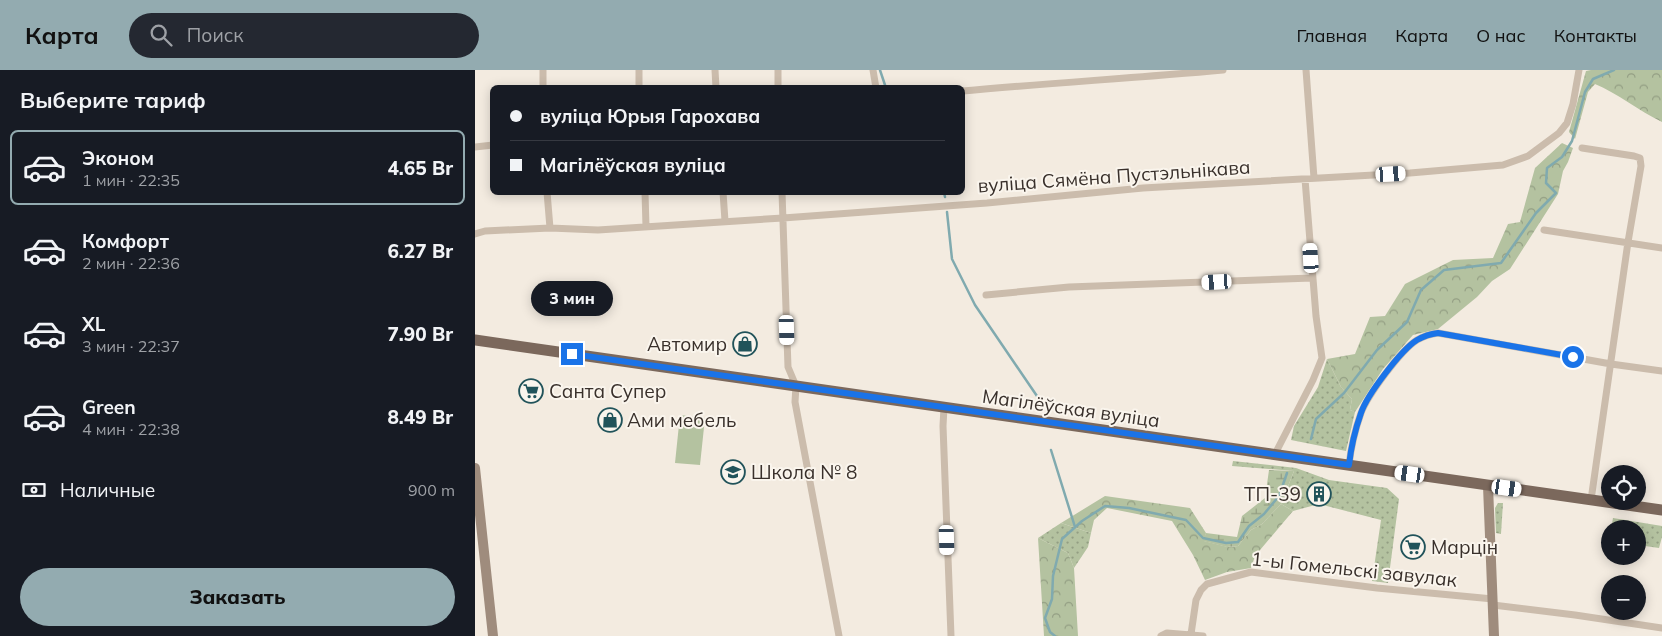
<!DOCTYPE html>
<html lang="ru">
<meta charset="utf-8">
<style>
body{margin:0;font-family:Mulish,sans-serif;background:#242831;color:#f1f3f6;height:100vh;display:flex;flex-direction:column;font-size:19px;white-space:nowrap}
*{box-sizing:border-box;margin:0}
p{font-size:16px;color:#9ea1a6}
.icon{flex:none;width:28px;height:28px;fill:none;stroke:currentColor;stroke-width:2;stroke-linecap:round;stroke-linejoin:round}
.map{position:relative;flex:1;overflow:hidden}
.drawer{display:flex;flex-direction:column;background:#171b24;width:475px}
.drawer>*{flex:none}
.banner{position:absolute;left:15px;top:15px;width:475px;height:110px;border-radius:8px;box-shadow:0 2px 12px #0003;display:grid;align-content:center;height:110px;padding:0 20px;background:#171b24}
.buttons{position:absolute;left:1126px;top:395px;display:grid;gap:10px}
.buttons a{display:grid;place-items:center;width:45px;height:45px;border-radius:50%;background:#171b24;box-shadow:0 2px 12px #0003;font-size:25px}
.end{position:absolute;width:22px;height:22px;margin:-11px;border:6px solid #1a73e8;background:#fff;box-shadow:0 0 0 2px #fff}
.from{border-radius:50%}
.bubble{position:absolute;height:35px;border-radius:18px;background:#171b24;box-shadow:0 2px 12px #0003;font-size:16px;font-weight:800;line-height:35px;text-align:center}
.car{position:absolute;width:15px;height:30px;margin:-15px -8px;border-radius:6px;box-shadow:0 0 4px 1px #0007;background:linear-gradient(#fff 24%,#345 0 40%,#fff 0 76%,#345 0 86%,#fff 0)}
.banner b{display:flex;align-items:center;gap:18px;height:48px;font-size:19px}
.banner b+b{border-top:1px solid #363941}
.banner i{width:12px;height:12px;background:#f1f3f6}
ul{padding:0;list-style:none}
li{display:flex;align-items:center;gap:15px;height:75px;margin:0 10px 8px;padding:0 10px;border:2px solid transparent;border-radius:8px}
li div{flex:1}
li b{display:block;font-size:19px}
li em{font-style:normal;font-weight:800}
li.current{border-color:#93abb0}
li>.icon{width:45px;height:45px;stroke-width:1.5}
h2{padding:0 20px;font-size:22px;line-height:60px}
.pay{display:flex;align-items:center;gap:12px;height:55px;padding:0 20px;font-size:19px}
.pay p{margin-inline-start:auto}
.primary-button{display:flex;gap:10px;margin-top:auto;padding:10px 20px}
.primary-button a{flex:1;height:58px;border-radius:30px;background:#93abb0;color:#111;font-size:20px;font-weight:800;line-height:58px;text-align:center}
header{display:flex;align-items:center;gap:30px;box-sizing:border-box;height:70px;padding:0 25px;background:#93abb0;color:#111}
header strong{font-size:24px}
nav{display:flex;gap:28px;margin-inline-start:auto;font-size:18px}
.search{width:350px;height:45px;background:#242831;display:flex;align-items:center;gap:12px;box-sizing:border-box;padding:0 18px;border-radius:28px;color:#9ea1a6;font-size:19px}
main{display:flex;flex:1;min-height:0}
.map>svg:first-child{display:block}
</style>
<header>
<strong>Карта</strong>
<div class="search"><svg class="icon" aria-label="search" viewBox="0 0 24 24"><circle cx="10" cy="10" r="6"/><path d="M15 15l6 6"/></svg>Поиск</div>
<nav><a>Главная</a><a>Карта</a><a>О нас</a><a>Контакты</a></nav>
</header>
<main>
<section class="drawer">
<h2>Выберите тариф</h2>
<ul>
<li class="current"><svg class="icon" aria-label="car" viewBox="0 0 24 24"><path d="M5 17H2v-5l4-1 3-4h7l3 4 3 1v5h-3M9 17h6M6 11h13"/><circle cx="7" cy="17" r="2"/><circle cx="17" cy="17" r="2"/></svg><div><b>Эконом</b><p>1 мин · 22:35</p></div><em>4.65 Br</em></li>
<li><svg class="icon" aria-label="car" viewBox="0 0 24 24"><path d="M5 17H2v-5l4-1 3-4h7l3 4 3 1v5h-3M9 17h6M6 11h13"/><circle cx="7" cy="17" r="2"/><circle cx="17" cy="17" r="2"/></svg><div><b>Комфорт</b><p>2 мин · 22:36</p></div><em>6.27 Br</em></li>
<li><svg class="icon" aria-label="car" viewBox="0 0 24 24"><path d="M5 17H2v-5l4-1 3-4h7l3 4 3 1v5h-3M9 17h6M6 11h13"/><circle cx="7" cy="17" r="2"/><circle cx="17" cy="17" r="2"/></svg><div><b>XL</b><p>3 мин · 22:37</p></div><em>7.90 Br</em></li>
<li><svg class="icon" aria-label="car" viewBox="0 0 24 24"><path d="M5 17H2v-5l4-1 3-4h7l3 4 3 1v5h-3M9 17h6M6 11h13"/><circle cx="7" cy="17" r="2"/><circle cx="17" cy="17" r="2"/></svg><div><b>Green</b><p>4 мин · 22:38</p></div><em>8.49 Br</em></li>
</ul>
<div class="pay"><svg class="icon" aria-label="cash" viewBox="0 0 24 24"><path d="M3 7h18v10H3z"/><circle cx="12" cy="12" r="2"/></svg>Наличные<p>900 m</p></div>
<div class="primary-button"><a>Заказать</a></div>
</section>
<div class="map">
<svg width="1187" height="566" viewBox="0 0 1187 566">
<defs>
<pattern id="grass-dots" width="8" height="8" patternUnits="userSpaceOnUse" patternTransform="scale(1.25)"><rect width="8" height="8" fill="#b4c2a0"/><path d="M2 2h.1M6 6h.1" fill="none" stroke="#939e83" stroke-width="1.8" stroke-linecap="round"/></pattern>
<pattern id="forest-crowns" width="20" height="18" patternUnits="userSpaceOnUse" patternTransform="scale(1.25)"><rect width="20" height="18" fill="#b4c2a0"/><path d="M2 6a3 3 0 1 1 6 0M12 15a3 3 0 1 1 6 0" fill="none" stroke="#939e83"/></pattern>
<pattern id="wetland-marsh" width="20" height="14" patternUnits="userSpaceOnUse" patternTransform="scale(1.25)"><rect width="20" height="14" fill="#b4c2a0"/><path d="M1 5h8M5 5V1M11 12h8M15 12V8" fill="none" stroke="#939e83"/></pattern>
</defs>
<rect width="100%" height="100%" fill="#f3ebe0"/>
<path fill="url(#grass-dots)" d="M 852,289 L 866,317 L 877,329 L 875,340 L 880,342 L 871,381 L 816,370 L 819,356 L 843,317 Z
M 758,391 L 821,398 L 854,410 L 912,418 L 924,429 L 913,513 L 897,511 L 906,450 L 844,434 L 818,441 L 806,434 L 819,401 L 757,396 Z
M 1023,433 L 1028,433 L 1026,464 L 1021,463 L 1020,438 Z
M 1138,448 L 1187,456 L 1187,467 L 1184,478 L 1163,475 L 1162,459 L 1136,459 Z
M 586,453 L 616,463 L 613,477 L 599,498 L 593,483 L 563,468 Z"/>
<path fill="url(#forest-crowns)" d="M 1116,0 L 1187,0 L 1187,52 C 1164,41 1142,23 1120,14 L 1113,22 L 1100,69 L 1094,62 L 1111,1 Z
M 1087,73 L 1098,78 L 1093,92 L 1088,101 L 1083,124 L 1035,199 L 1017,211 L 1002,227 L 963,259 L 938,265 L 908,299 L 880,342 L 875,340 L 877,329 L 866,317 L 852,289 L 880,284 L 895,247 L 910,246 L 930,214 L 978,190 L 1018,188 L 1033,154 L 1045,152 L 1060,98 Z
M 630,426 L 715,438 L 731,463 L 729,471 L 753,477 L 763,476 L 776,460 L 787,454 L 806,434 L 818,441 L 780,486 L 776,498 L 752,502 L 730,510 L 718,485 L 697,451 L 632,438 L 619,450 L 616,463 L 586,453 Z
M 563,468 L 593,483 L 599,498 L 603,566 L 569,566 Z"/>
<path fill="url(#wetland-marsh)" d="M 794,400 L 819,401 L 806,434 L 787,454 L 776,460 L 763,476 L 752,477 L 728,471 L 731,463 L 762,467 L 767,446 L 790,428 Z"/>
<path fill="#b4c2a0" d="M 205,345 L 230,348 L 225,395 L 200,393 Z"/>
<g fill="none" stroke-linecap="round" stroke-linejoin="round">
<path stroke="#80aaaf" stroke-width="2.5" d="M 405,0 L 411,18
M 469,122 L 470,127
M 472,142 L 477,189 L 500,235 L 564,329
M 836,369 L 841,349 L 869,323 L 902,280 L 932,252 L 946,220 L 969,200 L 1026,193 L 1061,143 L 1081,123 L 1071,113 L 1072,98 L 1087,87 L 1097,71 L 1110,22 L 1118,9 L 1139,0
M 576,380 L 600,457
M 580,566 L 575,562 L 570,548 L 577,529 L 578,506 L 587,469 L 607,451 L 630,436 L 654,438 L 711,450 L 728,468 L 751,473 L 763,472 L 774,456 L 789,444 L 804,426 L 812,403"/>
<path stroke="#cbbcac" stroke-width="7" d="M 68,0 L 68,18
M 164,0 L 164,18
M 240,0 L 241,18
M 303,0 L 303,18
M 398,0 L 401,18
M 831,0 L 839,108
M 488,21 C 574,13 661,8 748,0
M 0,77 L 18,75
M 1107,78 L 1159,86 L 1165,88 L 1166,96 L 1153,172 L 1116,430
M 72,122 L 75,158
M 170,122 L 171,157
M 248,122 L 250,151
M 307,122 L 313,297 L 321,316 L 320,332 L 364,566
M 1069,160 L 1187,178
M 0,164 L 10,161 L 75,158 L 123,160 L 308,148 L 512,133 L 668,118 L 935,103 L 1028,95 L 1053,86 L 1084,63 L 1092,53 L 1098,34 L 1104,0
M 511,225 L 594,217 L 837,208
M 469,337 L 468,356 L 476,566
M 800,384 L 838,310 L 847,288 L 841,246 L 830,109
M 874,395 C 876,377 880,360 886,343 C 893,325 926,280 942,270 C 949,266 955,264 963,263 L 1136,294 L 1187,301
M 1018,535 L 1100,545 L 1187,558
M 716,564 L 721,530 L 726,520 L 732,514 L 776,502 L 902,518 L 1018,529
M 686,566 L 692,563 L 728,566"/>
<path stroke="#9f8c7d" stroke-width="10" d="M 0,398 L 18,566
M 1013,416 L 1019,566"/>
<path stroke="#7b685c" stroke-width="11" d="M 0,270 L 1187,440"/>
</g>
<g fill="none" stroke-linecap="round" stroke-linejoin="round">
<path stroke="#1a73e8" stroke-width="6" d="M 97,284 L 874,395 C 876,377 880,360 886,343 C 892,325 926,280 942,270 C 949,266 955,264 963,263 L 1098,287"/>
</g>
<defs>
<g id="shop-ring" transform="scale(1.25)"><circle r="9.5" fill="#faf5ed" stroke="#21535a" stroke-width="1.5"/><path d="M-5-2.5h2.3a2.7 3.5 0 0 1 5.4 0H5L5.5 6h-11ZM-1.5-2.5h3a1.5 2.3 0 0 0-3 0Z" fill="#21535a"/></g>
<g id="supermarket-ring" transform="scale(1.25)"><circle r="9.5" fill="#faf5ed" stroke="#21535a" stroke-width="1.5"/><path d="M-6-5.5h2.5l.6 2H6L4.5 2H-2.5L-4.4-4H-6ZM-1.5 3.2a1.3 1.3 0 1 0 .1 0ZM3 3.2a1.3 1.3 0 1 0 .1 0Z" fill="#21535a"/></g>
<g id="school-ring" transform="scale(1.25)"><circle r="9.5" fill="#faf5ed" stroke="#21535a" stroke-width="1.5"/><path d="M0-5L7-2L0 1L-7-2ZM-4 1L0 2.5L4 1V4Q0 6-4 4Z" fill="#21535a"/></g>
<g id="building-ring" transform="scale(1.25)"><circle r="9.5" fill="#faf5ed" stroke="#21535a" stroke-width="1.5"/><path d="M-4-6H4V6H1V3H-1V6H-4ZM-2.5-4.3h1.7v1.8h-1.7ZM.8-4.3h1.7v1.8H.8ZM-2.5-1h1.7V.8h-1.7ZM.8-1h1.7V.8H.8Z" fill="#21535a"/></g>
</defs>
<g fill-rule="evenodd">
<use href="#shop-ring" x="270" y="274"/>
<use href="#supermarket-ring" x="56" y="321"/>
<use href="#shop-ring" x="135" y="350"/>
<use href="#school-ring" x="258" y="402"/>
<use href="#building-ring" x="844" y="424"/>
<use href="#supermarket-ring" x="938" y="477"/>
</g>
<g text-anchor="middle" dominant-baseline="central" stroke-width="4" stroke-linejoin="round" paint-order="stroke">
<g font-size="19" fill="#39302b" stroke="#faf5ed">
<text transform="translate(639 106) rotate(-4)">вуліца Сямёна Пустэльнікава</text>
<text transform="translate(596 338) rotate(8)">Магілёўская вуліца</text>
<text transform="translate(879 499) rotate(6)">1-ы Гомельскі завулак</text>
</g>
<g font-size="19" fill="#39302b" stroke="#faf5ed" text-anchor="start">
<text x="252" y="274" text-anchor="end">Автомир</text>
<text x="74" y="321">Санта Супер</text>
<text x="152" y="350">Ами мебель</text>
<text x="276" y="402">Школа № 8</text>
<text x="826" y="424" text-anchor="end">ТП-39</text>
<text x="956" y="477">Марцін</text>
</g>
</g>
</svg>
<div class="buttons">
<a><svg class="icon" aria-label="locate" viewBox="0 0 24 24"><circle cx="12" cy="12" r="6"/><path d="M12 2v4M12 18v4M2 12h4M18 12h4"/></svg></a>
<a>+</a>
<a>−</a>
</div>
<i class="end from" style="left:1098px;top:287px"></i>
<i class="end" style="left:97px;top:284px"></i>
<div class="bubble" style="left:56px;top:211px;width:82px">3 мин</div>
<i class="car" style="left:916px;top:104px;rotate:87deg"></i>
<i class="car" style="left:836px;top:188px;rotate:356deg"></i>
<i class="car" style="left:742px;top:212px;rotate:267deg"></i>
<i class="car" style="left:312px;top:260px;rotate:178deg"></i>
<i class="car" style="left:935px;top:404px;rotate:278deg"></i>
<i class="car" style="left:1032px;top:418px;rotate:98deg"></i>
<i class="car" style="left:472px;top:470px;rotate:178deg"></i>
<div class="banner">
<b><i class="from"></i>вуліца Юрыя Гарохава</b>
<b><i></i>Магілёўская вуліца</b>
</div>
</div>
</main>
